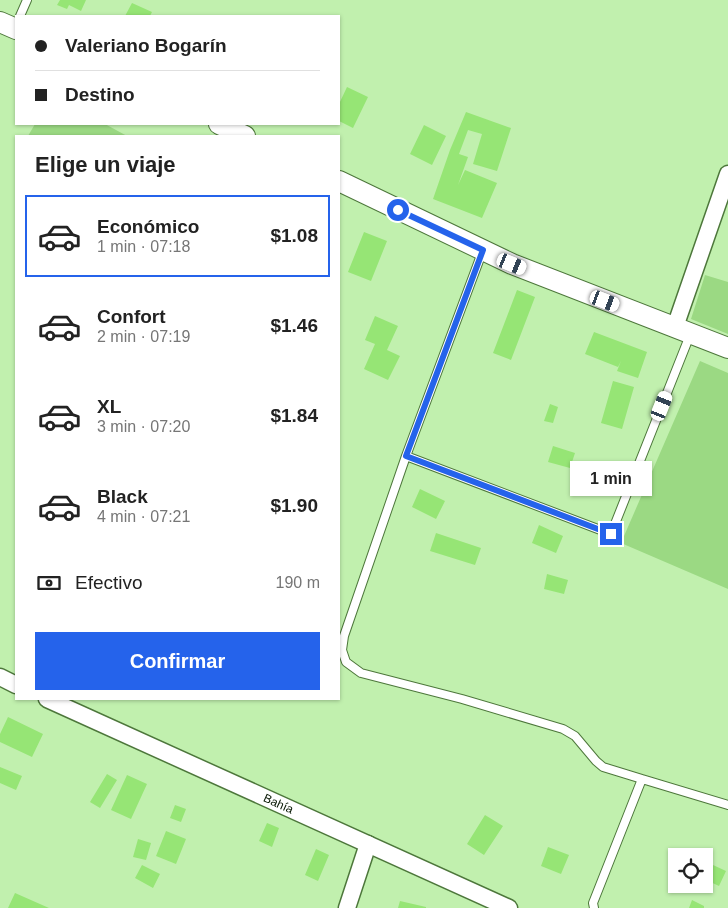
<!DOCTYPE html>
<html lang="es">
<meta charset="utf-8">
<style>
body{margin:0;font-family:Arial,sans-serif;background:#f2f2f2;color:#222;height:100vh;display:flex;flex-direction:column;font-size:19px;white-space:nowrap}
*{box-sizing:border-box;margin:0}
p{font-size:16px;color:#767676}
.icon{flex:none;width:28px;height:28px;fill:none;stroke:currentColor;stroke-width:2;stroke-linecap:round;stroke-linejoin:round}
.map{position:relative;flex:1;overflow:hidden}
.details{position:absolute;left:15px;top:135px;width:325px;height:565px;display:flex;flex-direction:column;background:#fff;border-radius:0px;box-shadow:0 1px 4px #0004}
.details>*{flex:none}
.guide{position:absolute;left:15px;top:15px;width:325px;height:110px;border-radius:0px;box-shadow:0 1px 4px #0004;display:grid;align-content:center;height:110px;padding:0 20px;background:#fff}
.buttons{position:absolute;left:668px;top:848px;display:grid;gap:10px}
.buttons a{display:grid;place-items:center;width:45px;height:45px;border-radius:0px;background:#fff;box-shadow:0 1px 4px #0004;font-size:25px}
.end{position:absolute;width:22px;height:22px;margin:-11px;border:6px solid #2563eb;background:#fff;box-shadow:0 0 0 2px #fff}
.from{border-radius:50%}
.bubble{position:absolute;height:35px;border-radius:0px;background:#fff;box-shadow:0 1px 4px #0004;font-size:16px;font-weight:700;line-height:35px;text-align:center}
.car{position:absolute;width:15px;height:30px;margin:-15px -8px;border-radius:6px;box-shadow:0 0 4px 1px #0007;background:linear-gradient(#fff 24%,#345 0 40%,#fff 0 76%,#345 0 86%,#fff 0)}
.guide b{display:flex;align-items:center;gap:18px;height:48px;font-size:19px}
.guide b+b{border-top:1px solid #e0e0e0}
.guide i{width:12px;height:12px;background:#222}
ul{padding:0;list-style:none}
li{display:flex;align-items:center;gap:15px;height:82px;margin:0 10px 8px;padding:0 10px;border:2px solid transparent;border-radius:0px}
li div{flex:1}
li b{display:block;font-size:19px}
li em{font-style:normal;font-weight:700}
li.selected{border-color:#2563eb}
li>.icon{width:45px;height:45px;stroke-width:1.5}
h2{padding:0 20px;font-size:22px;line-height:60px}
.pay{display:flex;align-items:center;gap:12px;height:55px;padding:0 20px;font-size:19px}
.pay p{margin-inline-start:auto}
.primary-button{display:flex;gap:10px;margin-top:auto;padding:10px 20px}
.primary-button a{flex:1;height:58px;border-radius:0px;background:#2563eb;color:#fff;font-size:20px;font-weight:700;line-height:58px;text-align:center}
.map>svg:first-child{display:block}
</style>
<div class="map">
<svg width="728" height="908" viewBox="0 0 728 908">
<rect width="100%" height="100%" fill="#c1f0ae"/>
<path fill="#9bd983" d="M 35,124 L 105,124 L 127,136 L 28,136 Z
M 705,275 L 728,282 L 728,334 L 691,319 Z
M 700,361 L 728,373 L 728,589 L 621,543 Z"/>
<path fill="#96e575" d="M 60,0 L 86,0 L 81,11 L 69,5 L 67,9 L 57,5 Z
M 132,3 L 152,12 L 150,16 L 125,16 Z
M 347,87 L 368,97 L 353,128 L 339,121 L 339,104 Z
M 466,112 L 511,128 L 497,171 L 473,164 L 482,134 L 468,130 L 459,154 L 468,157 L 458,185 L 465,170 L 497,183 L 482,218 L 433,199 L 450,150 Z
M 424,125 L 446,136 L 432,165 L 410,154 Z
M 364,232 L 387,241 L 371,281 L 348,272 Z
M 517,290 L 535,297 L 511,360 L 493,353 Z
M 375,316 L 398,326 L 387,350 L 400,356 L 388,380 L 364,369 L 375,344 L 365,340 Z
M 594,332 L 647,352 L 638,378 L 617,371 L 621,361 L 618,367 L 585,354 Z
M 613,381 L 634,387 L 622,429 L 601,423 Z
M 550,404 L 558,407 L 553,423 L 544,421 Z
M 553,446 L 575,453 L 570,468 L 548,462 Z
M 420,489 L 445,501 L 436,519 L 412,507 Z
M 539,525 L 563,536 L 556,553 L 532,543 Z
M 436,533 L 481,548 L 475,565 L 430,551 Z
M 547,574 L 568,580 L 564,594 L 544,589 Z
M 8,717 L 43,734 L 32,757 L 0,742 L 0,734 Z
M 0,767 L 22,776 L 16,790 L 0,783 Z
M 107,774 L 117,780 L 100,808 L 90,802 Z
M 127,775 L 147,784 L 131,819 L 111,810 Z
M 175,805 L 186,809 L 181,822 L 170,818 Z
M 485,815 L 503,826 L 484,855 L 467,844 Z
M 267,823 L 279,828 L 272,847 L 259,841 Z
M 166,831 L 186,839 L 176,864 L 156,856 Z
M 138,839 L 151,843 L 146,860 L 133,857 Z
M 548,847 L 569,855 L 561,874 L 541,866 Z
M 316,849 L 329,855 L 318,881 L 305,875 Z
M 142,865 L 160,874 L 153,888 L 135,878 Z
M 713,865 L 726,871 L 719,886 L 706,880 Z
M 15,893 L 49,908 L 8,908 Z
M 692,900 L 704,906 L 704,908 L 689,908 Z
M 400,901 L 426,907 L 426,908 L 398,908 Z"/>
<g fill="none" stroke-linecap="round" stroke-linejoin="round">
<g stroke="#4d773b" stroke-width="10">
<path id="service" d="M 20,16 L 27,0
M 483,250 L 406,456 L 344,636 L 342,650 L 346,662 L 361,673 L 462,699 L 563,729 L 575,736 L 596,761 L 603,767 L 642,779
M 406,456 L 611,534 L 690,335
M 594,908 L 593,903 L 642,779 L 728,805"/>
</g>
<g stroke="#4d773b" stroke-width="19">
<g id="minor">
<path d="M 675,327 L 728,174"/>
<path d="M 0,677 L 16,685"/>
<path id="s1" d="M 47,699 L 509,908"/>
<path d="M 347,908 L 368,844"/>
</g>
</g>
<g stroke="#4d773b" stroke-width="22">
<path id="tertiary" d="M 0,22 L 16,29
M 219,124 L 245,136
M 339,181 L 512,264 L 728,348"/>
</g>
<use href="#service" stroke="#fff" stroke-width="8"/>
<use href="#minor" stroke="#fff" stroke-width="16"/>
<use href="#tertiary" stroke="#fff" stroke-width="20"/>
</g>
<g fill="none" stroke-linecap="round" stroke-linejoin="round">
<path stroke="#2563eb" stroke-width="6" d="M 398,210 L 483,250 L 406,456 L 611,534"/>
</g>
<g text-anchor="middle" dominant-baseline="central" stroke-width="5" stroke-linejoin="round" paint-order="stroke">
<g font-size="12" fill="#051501" stroke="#fff">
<text stroke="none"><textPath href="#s1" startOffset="254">Bahía</textPath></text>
</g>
</g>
</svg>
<div class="buttons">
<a><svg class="icon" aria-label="locate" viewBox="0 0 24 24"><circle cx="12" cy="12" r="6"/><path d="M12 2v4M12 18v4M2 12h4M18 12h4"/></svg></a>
</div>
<i class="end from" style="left:398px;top:210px"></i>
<i class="end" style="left:611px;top:534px"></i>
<div class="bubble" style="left:570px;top:461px;width:82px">1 min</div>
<i class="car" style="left:512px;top:264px;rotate:112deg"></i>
<i class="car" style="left:605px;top:301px;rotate:111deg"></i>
<i class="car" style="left:662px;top:406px;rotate:22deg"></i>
<div class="guide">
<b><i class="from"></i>Valeriano Bogarín</b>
<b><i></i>Destino</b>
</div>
<section class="details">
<h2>Elige un viaje</h2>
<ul>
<li class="selected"><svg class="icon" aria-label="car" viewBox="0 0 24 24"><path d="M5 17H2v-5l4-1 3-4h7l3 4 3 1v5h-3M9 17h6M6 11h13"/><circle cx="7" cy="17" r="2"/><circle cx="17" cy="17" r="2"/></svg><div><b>Económico</b><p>1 min · 07:18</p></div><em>$1.08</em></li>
<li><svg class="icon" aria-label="car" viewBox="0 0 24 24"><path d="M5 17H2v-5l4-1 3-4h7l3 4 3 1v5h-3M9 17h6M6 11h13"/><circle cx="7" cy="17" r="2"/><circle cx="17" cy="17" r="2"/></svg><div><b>Confort</b><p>2 min · 07:19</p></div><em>$1.46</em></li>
<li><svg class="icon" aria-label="car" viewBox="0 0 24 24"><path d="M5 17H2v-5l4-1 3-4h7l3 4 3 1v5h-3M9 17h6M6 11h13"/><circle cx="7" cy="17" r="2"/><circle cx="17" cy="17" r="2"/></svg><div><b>XL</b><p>3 min · 07:20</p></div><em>$1.84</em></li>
<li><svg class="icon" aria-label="car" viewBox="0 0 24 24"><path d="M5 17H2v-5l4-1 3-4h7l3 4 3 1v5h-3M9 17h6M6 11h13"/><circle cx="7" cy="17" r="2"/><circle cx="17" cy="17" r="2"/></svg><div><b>Black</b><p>4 min · 07:21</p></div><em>$1.90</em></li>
</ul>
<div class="pay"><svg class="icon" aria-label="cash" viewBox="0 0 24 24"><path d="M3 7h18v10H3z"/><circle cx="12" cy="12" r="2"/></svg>Efectivo<p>190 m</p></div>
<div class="primary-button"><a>Confirmar</a></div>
</section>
</div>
